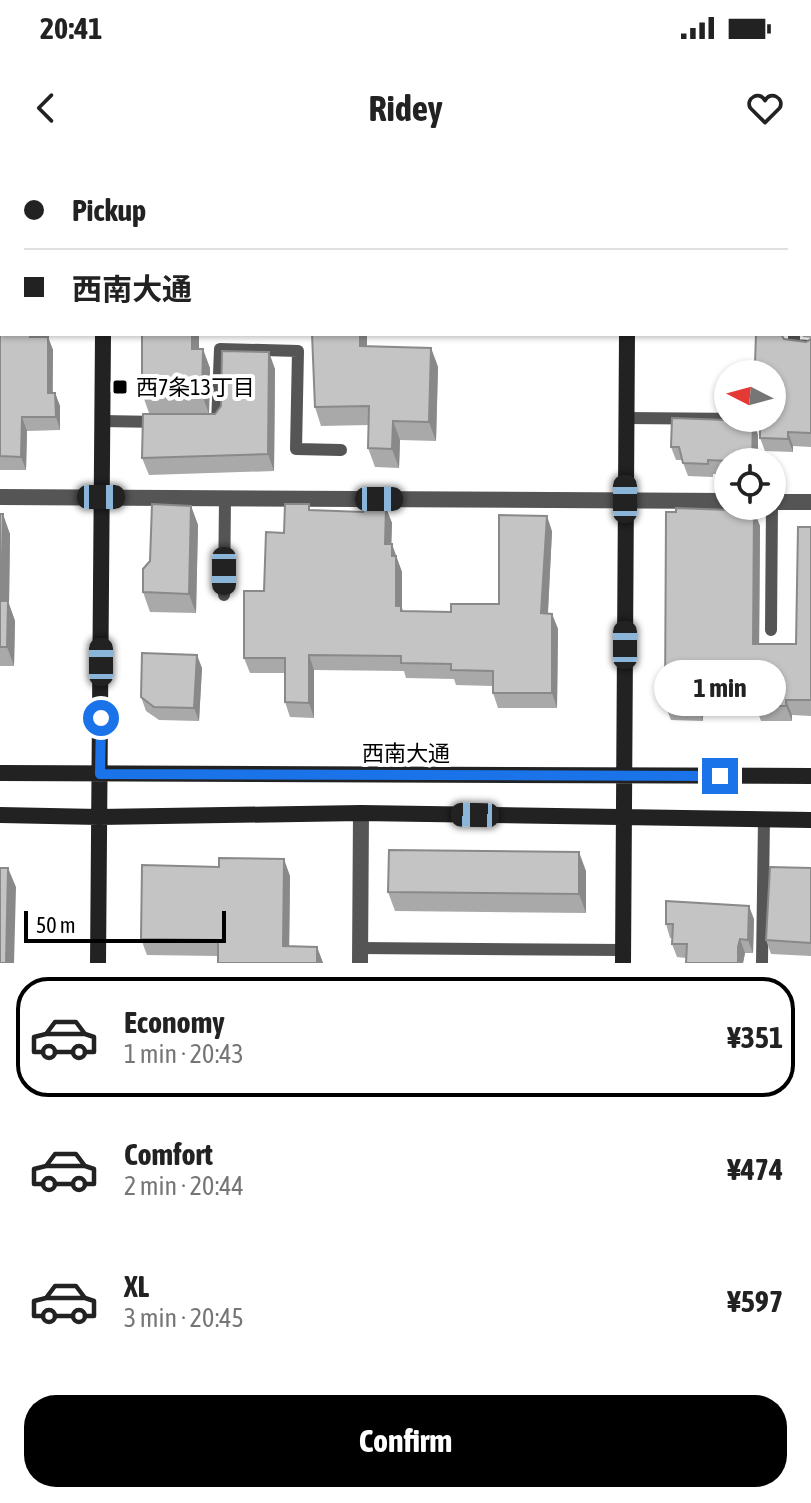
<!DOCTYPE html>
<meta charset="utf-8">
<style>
body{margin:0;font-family:"Asap Condensed","Noto Sans JP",sans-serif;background:#f2f2f2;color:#222;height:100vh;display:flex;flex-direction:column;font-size:30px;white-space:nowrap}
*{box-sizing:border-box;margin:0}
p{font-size:26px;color:#767676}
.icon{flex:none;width:44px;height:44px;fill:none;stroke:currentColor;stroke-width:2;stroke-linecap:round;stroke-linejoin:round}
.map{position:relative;height:803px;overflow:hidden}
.details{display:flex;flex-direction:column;background:#fff;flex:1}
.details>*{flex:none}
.banner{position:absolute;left:0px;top:0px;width:812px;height:176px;box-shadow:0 2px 6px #0004;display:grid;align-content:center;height:176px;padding:0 24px;background:#fff}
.needle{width:52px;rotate:276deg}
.fabs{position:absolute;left:714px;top:200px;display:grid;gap:16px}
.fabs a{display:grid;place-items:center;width:72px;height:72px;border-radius:50%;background:#fff;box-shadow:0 2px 6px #0004;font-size:40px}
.scale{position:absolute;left:24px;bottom:20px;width:202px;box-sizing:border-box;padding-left:8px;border:4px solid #000;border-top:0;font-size:22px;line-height:28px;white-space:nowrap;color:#000;-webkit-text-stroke:6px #fff;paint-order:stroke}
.end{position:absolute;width:36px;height:36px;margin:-18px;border:10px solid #1a73e8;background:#fff;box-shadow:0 0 0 4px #fff}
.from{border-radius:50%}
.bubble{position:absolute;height:56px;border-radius:28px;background:#fff;box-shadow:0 2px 6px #0004;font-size:26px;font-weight:700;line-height:56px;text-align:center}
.car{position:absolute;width:24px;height:48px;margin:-24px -12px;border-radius:10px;box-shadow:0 0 6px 2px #0007;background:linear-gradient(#222 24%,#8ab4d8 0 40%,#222 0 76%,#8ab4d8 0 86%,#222 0)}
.banner b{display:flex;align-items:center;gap:28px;height:76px;font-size:30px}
.banner b+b{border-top:2px solid #e0e0e0}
.banner i{width:20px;height:20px;background:#222}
ul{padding:14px 0 0;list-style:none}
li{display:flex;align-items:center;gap:24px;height:120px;margin:0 16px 12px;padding:0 8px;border:4px solid transparent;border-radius:32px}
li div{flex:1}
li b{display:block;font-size:30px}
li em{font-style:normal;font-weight:700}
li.selected{border-color:#000}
li>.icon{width:72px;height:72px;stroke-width:1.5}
.action{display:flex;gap:16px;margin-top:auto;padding:16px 24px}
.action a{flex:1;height:92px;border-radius:32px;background:#000;color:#fff;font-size:32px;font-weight:700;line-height:92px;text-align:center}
.status{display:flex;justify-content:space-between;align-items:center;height:56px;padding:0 40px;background:#fff;direction:ltr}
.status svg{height:22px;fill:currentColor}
header{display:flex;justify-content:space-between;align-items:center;height:104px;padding:0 24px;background:#fff;font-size:36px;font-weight:700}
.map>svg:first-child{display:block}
</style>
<div class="status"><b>20:41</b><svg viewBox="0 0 49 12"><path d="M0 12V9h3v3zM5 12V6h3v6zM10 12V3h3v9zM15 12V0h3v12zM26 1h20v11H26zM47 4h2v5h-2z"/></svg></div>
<header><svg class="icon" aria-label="back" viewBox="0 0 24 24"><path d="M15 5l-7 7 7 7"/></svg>Ridey<svg class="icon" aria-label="heart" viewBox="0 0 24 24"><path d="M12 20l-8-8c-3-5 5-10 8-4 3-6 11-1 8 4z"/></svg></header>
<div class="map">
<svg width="811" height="803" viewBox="0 0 811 803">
<rect width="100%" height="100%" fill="#fff"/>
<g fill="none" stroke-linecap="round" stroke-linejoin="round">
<path stroke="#555" stroke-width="12" d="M 794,174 L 794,185 L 811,186
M 626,258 L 745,259
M 102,261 L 159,262
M 217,263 L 220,189 L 298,191 L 296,289 L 341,290
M 224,435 L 225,338
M 771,470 L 772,342
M 360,788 L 623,790
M 762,803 L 764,659"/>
<path stroke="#555" stroke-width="16" d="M 0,74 L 2,74
M 810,80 L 811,80
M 0,337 L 728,341
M 772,342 L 811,342
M 360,803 L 361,653"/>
<path stroke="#222" stroke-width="16" d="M 105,2 L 105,0
M 629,2 L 629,0
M 0,613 L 811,616
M 0,655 L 99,657 L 361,653 L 811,660
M 98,803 L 103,174
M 623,803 L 627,174"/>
</g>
<path fill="#a9a9a9" d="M 0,0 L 43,0 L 43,2 L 2,2 L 2,32 L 0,32 Z
M 0,104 L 35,174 L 35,177 L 48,177 L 53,190 L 53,233 L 55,233 L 60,246 L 60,270 L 27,271 L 26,310 L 0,310 Z
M 810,108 L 811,108 L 811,178 L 803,177 L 802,174 L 810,174 Z
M 142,174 L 199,174 L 199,189 L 210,208 L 209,254 L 149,253 L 142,233 Z
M 312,174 L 367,174 L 367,186 L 431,188 L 438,207 L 436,281 L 400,280 L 399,308 L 375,307 L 368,288 L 369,265 L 321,266 L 315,247 Z
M 786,179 L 806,182 L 811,179 L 811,287 L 793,286 L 793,292 L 765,291 L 760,278 L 772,214 L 759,214 L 755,204 Z
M 275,209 L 274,311 L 149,315 L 142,298 L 215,254 Z
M 758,275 L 758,302 L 728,302 L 728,314 L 713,314 L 713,317 L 688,316 L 682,300 L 676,300 L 671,287 Z
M 191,346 L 198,365 L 196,453 L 150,452 L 143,432 Z
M 386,348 L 392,363 L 391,384 L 402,412 L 402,451 L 451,452 L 499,444 L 552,371 L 548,454 L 552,454 L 558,469 L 557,548 L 498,548 L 493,533 L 493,526 L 456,525 L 454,519 L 406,518 L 404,511 L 314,510 L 314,558 L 290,557 L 285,542 L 285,513 L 250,513 L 244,498 L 264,431 L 284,373 L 311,350 L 363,352 Z
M 754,351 L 760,366 L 759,484 L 796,484 L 811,367 L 811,556 L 792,555 L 792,561 L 761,561 L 756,547 L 703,547 L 703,561 L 671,560 L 665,545 Z
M 0,354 L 10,374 L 9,444 L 15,461 L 14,506 L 0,506 Z
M 202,508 L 199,561 L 159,560 L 146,551 L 141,537 Z
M 811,708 L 811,796 L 771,794 L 766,780 Z
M 586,711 L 586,753 L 395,751 L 388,732 Z
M 290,716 L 289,786 L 317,787 L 323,803 L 218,803 L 218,796 L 147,795 L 141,779 Z
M 754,759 L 753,793 L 745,793 L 743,803 L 686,803 L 686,798 L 677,797 L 672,784 L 672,778 L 670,778 L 666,764 Z"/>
<path fill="#898989" d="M 192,174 L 199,174 L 199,208 L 192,189 Z
M 360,174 L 367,174 L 367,205 L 360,186 Z
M 48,177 L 53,190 L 52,246 L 48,233 Z
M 431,188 L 438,207 L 436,281 L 429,262 Z
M 203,189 L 210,208 L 209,254 L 202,235 Z
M 269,192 L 275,209 L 274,311 L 268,294 Z
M 55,233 L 60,246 L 60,270 L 56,257 Z
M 22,257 L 27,271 L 26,310 L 21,297 Z
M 393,261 L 400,280 L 399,308 L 392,289 Z
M 753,261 L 758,275 L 758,302 L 752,302 Z
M 788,272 L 793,286 L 793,292 L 788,279 Z
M 191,346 L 198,365 L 196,453 L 189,434 Z
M 386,348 L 392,363 L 391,399 L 385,384 Z
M 754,351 L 760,366 L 759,499 L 753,484 Z
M 3,354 L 10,374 L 9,444 L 15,461 L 14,506 L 7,487 L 1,441 Z
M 547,356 L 552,371 L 547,469 L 541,453 Z
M 392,384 L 402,412 L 402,448 L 406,461 L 396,446 Z
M 552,454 L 558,469 L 557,548 L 552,533 Z
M 197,495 L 202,508 L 199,561 L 194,548 Z
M 309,495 L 314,510 L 314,558 L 309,543 Z
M 697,532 L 703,547 L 703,561 L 697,545 Z
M 786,540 L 792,555 L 792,561 L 786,546 Z
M 579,692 L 586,711 L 586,753 L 579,734 Z
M 284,699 L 290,716 L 289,802 L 283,786 Z
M 8,708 L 16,727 L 14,803 L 6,803 Z
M 749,746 L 754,759 L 753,793 L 748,780 Z
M 740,779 L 745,793 L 743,803 L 738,803 L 738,787 Z
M 317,787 L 323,803 L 317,803 Z"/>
<path fill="#c4c4c4" stroke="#898989" stroke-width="2" d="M 0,0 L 38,0 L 38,2 L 2,2 L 2,19 L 0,19 Z
M 146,0 L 192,0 L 192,2 L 146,2 Z
M 233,0 L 582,0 L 581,2 L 233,2 Z
M 756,0 L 781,0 L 781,2 L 756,2 Z
M 0,104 L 2,104 L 2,174 L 30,174 L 30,177 L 48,177 L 48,233 L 55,233 L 56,257 L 22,257 L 21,297 L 0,296 Z
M 810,108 L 811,108 L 811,165 L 810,165 Z
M 142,174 L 192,174 L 192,189 L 203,189 L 202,235 L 142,233 Z
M 312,174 L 360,174 L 360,186 L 431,188 L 429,262 L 393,261 L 392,289 L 368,288 L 369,246 L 315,247 Z
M 756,174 L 781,174 L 784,179 L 806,182 L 811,179 L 811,273 L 788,272 L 788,279 L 760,278 L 760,258 L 772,258 L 772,214 L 762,214 L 762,205 L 755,204 Z
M 222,191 L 269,192 L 268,294 L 142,298 L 143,254 L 215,254 L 221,246 Z
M 672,258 L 753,261 L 752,302 L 708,300 L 708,304 L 683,303 L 679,287 L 671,287 Z
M 152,344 L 191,346 L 189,434 L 143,432 L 143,409 L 150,401 Z
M 285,344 L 309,344 L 309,350 L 363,352 L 363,347 L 386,348 L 385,384 L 392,384 L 392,396 L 396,396 L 396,446 L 401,446 L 401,451 L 451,452 L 451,444 L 499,444 L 499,355 L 547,356 L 541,453 L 552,454 L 552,533 L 493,533 L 493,511 L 451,510 L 451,504 L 401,503 L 401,496 L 309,495 L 309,543 L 285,542 L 285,498 L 244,498 L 244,431 L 264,431 L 266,372 L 284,373 Z
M 676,348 L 754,351 L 753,484 L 796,484 L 798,367 L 811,367 L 811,540 L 786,540 L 786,546 L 756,546 L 756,532 L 697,532 L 697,545 L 665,545 L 666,352 L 676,352 Z
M 0,354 L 3,354 L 1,441 L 8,441 L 7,487 L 0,487 Z
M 142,493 L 197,495 L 194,548 L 154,547 L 141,537 Z
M 389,690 L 579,692 L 579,734 L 388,732 Z
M 219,698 L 284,699 L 283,786 L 317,787 L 317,803 L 218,803 L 218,780 L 141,779 L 142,705 L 219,707 Z
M 770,707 L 811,708 L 811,783 L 766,780 Z
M 0,708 L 8,708 L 6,803 L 0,803 Z
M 666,741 L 749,746 L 748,780 L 740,779 L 738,787 L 738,803 L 686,803 L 687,784 L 672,784 L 673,764 L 666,764 Z"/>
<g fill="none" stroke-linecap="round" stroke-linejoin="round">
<path stroke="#1a73e8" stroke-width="10" d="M 101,558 L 100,614 L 720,616"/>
</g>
<rect fill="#000" stroke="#fff" stroke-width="3" x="112" y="219" width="16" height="16" rx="4"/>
<g text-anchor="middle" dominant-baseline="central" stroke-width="8" stroke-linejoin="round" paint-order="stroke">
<g font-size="22" fill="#000" stroke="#fff" text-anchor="start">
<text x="136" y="227">西7条13丁目</text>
</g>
<g font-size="22" fill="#000" stroke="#fff">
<text x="406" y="593">西南大通</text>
</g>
</g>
</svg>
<div class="fabs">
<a><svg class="needle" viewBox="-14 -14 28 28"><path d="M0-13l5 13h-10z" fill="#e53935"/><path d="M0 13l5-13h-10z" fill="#767676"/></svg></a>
<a><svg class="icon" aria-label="locate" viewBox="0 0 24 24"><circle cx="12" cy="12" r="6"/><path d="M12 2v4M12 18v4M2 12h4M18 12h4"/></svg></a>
</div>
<div class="scale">50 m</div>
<i class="end from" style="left:101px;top:558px"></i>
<i class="end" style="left:720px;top:616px"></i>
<div class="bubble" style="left:654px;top:500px;width:132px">1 min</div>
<i class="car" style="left:101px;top:337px;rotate:90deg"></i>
<i class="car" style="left:379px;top:339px;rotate:90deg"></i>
<i class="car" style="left:625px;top:339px;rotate:0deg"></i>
<i class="car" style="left:224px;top:411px;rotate:180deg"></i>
<i class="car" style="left:625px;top:485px;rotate:0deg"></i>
<i class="car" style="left:101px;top:502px;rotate:0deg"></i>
<i class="car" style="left:475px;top:655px;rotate:271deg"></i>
<div class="banner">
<b><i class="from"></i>Pickup</b>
<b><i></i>西南大通</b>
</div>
</div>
<section class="details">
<ul>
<li class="selected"><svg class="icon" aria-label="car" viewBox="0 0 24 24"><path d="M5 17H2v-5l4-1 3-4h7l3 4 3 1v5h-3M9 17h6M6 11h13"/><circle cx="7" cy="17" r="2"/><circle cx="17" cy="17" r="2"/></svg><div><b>Economy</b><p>1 min · 20:43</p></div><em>¥351</em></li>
<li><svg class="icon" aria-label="car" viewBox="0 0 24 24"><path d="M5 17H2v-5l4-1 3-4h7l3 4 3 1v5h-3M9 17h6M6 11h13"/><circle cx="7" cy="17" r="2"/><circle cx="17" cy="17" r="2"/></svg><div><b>Comfort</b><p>2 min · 20:44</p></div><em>¥474</em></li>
<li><svg class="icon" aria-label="car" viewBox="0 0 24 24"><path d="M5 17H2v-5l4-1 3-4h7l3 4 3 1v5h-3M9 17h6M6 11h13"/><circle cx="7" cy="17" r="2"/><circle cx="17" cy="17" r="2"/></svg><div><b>XL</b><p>3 min · 20:45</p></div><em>¥597</em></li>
</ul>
<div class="action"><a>Confirm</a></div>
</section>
